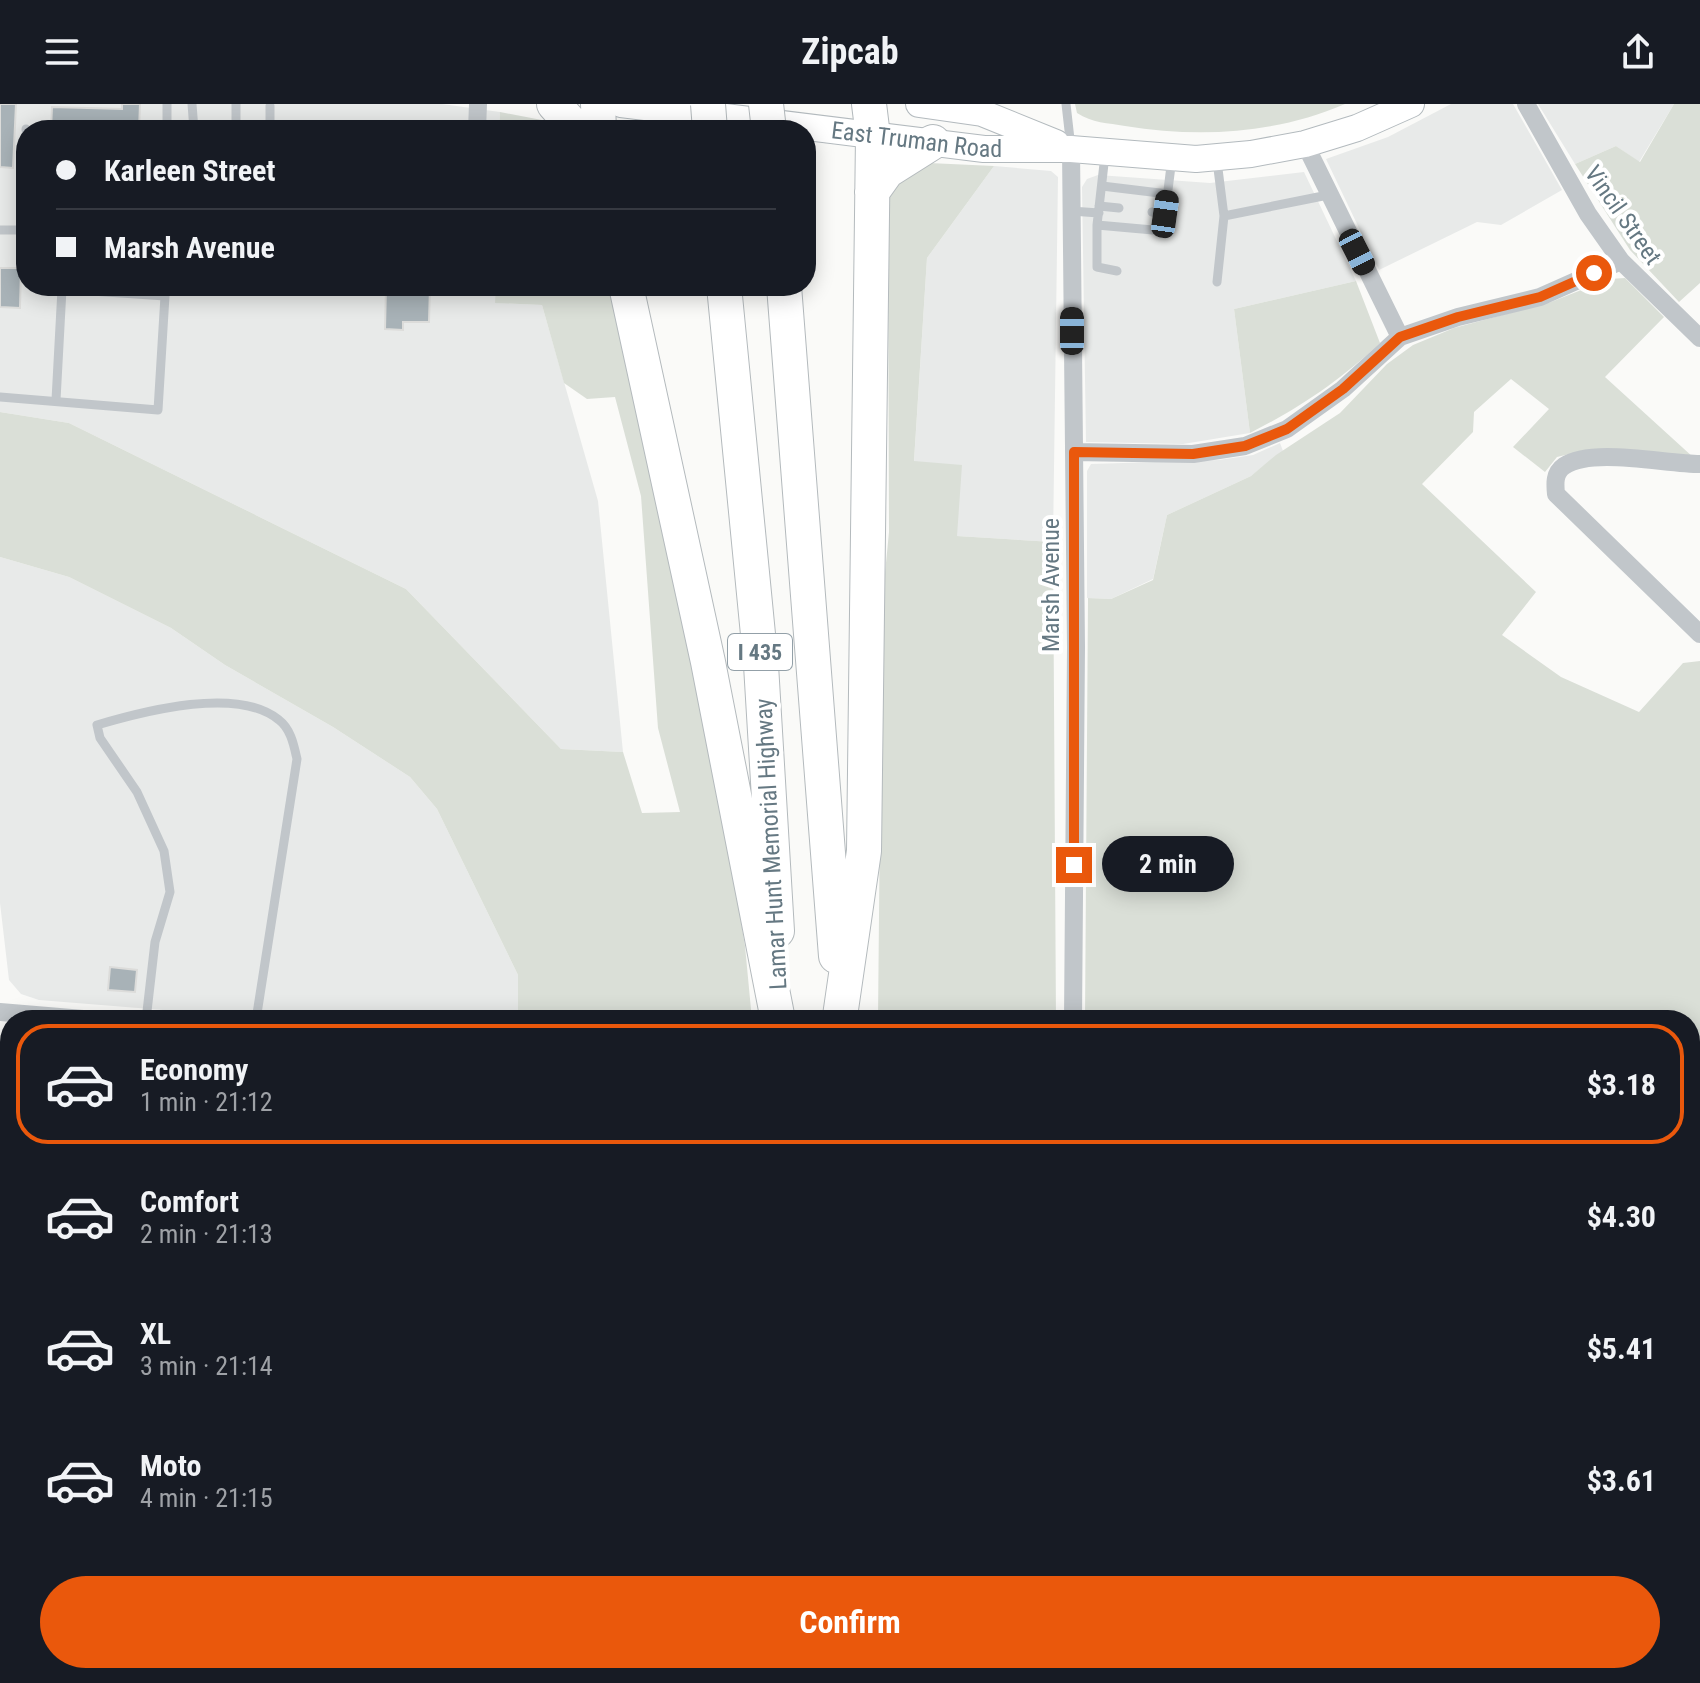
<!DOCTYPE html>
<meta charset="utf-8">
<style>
body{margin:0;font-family:"Roboto Condensed",sans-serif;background:#242831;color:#f1f3f6;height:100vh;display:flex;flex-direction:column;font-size:30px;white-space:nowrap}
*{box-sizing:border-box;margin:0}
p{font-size:26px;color:#9ea1a6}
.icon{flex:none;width:44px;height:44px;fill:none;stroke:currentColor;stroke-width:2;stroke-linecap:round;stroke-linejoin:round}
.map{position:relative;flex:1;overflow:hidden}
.panel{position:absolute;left:0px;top:906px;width:1700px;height:674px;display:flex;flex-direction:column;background:#171b24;border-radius:32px 32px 0 0;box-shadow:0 4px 20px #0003}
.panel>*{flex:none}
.banner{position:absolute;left:16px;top:16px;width:800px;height:176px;border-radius:32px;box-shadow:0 4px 20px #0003;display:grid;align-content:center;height:176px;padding:0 40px;background:#171b24}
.end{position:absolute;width:36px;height:36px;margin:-18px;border:10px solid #ea580c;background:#fff;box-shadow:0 0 0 4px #fff}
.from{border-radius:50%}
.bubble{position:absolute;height:56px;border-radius:28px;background:#171b24;box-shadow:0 4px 20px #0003;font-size:26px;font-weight:700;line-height:56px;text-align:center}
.car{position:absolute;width:24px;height:48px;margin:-24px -12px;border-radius:10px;box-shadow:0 0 6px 2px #0007;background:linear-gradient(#222 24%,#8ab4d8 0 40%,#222 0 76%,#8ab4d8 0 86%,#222 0)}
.banner b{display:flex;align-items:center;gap:28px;height:76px;font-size:30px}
.banner b+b{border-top:2px solid #363941}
.banner i{width:20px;height:20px;background:#f1f3f6}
ul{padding:14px 0 0;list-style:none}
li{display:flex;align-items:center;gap:24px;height:120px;margin:0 16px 12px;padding:0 24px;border:4px solid transparent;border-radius:32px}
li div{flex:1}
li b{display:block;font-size:30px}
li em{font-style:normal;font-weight:700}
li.on{border-color:#ea580c}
li>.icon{width:72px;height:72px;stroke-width:1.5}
.primary-button{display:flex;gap:16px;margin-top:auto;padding:16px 40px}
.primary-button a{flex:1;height:92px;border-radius:48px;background:#ea580c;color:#fff;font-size:32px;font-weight:700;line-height:92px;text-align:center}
header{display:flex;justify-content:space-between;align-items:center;height:104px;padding:0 40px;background:#171b24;font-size:36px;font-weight:700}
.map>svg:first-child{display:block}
</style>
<header><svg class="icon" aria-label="menu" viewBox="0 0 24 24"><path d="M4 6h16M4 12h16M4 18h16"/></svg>Zipcab<svg class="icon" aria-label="share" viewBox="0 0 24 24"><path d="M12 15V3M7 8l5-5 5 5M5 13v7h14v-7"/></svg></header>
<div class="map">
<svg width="1700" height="1579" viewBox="0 0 1700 1579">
<rect width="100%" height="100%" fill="#fafaf8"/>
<path fill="#e8eae9" d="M 0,0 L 442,0 L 500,8 L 499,26 L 26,26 L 26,182 L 496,182 L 496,199 L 542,201 L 598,397 L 623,648 L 561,645 L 406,485 L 69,319 L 0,308 Z
M 1451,0 L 1513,0 L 1562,86 L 1501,121 L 1477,118 L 1379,166 L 1326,55 L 1388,33 Z
M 1538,0 L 1674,0 L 1639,58 L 1616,42 L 1575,60 Z
M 994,62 L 1051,67 L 1058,73 L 1053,438 L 957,432 L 914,358 L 927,154 Z
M 1304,68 L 1356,177 L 1234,205 L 1250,329 L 1183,340 L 1086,338 L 1082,83 L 1087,75 L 1098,71 L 1210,79 Z
M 1280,339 L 1283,347 L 1251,372 L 1167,411 L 1153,475 L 1111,495 L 1087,494 L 1087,367 L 1091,360 L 1219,356 L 1253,351 Z
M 0,453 L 69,473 L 171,524 L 225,561 L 333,623 L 410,673 L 437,705 L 518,871 L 518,916 L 288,916 L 39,896 L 21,890 L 9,876 L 0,799 Z
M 10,936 L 10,1570 L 293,1570 L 287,1579 L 0,1579 L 0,962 Z"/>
<path fill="#dadfd7" d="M 1075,0 L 1345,0 C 1275,30 1200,34 1125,22 C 1108,19 1092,19 1077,9 Z
M 1674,0 L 1700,0 L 1700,179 L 1679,198 L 1630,146 L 1575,60 L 1616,42 L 1640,58 Z
M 500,8 L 547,17 L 560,26 L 499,26 Z
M 929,59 L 994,62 L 927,154 L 914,357 L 962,361 L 957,432 L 1053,438 L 1056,916 L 878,916 L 882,500 L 889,428 L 888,108 L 890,82 Z
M 1625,174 L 1664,213 L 1605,273 L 1694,354 L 1586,346 L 1557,353 L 1545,368 L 1513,343 L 1549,305 L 1511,275 L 1474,308 L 1473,328 L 1422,380 L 1536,488 L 1502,531 L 1561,573 L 1639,608 L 1683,559 L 1700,557 L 1700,1040 L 1690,1040 L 1690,916 L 1085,915 L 1088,494 L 1111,495 L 1153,476 L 1167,411 L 1251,372 L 1276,351 L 1340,309 L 1387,260 L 1413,241 L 1454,224 L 1551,198 L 1609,175 Z
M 1356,177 L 1380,239 C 1338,278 1301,303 1250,329 L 1234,205 Z
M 496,182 L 613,182 L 725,720 L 745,842 L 752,916 L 518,916 L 518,871 L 437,705 L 410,673 L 333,623 L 225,561 L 171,524 L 69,473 L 0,453 L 0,308 L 69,319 L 406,485 L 561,645 L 623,648 L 642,709 L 680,708 L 658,624 L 641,392 L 615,293 L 587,295 L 564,279 L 542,201 L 495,199 Z
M 1700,1494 L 1700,1579 L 1691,1579 L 1693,1523 Z
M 293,1570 L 672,1570 L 669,1579 L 287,1579 Z
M 786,1570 L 949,1570 L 949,1579 L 784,1579 Z
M 969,1570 L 1296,1570 L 1297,1575 L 1311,1579 L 969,1579 Z"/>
<path fill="#a8b2b7" stroke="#dcdcda" stroke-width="2" d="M 0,0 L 16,0 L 13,64 L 0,63 Z
M 122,0 L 140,0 L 139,26 L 51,26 L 52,3 L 122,5 Z
M 0,164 L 21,164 L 20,204 L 0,203 Z
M 386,182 L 430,182 L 429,218 L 403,218 L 403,226 L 385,225 Z
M 110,863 L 137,866 L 135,888 L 108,886 Z"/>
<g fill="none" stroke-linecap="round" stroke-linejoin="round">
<g stroke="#b3babe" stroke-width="28">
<g id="secondary">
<path id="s1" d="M 621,0 L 984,45 L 1071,45 L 1196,55 L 1251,50 L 1305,40 L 1357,24 L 1411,0"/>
<path d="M 919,0 L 982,9 L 1056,39"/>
</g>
</g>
<g stroke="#b4babd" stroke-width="36">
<path id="highway" d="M 554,0 L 577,26
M 598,0 L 599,26
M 872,88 L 887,67 L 933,38
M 626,182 L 708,558 L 778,916
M 724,182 L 761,561 L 777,827
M 784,182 L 836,852
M 840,912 L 864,747 L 873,32 L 869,0
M 694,1579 L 696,1570
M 755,1579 L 758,1570"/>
</g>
<path stroke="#c1c6ca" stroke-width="9" d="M 167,0 L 167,26
M 192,0 L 194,26
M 1066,0 L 1071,44
M 270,2 L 270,26
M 26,26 L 26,25
M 236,26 L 236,0
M 1105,51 L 1097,121 L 1097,163 L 1117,167
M 1217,57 L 1224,112 L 1217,178
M 26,68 L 26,147
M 1102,82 L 1168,90
M 1099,102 L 1119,104
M 1071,107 L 1099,109
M 1152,108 L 1165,110
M 1224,112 L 1328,91
M 1097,121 L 1153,126 L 1165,110 L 1172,54
M 0,126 L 26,126
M 0,293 L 158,306 L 165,192 L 62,185 L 55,182
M 56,296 L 62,185
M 146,916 L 155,838 L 170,788 L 164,747 L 137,688 L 100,634 L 97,621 C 144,607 238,582 279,616 C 291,625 294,642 297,655 L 256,916
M 0,1261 L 10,1261"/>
<path stroke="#c1c6ca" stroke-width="18" d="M 1526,0 L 1588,110 L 1621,157 L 1700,234
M 477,26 L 478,0
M 1305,40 L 1400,233
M 1071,45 L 1076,543 L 1073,916
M 1074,348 L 1193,350 L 1245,342 L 1287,325 L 1343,285 L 1400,233 L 1458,213 L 1540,193 L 1621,157
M 1700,360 C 1665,360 1592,343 1564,362 C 1554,369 1555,380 1556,390 L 1700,530
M 0,908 L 95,916
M 1690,1389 L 1700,1170
M 960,1579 L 961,1570
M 1449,1579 L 1449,1570
M 1679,1579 L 1679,1570"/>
<use href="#secondary" stroke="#fff" stroke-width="26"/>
<use href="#highway" stroke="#fff" stroke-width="34"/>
<g stroke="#b4babd" stroke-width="36" stroke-linecap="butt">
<path id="highway-bridge" d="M 708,0 L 710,26
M 766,0 L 769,26"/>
</g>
<use href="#highway-bridge" stroke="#fff" stroke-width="34"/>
</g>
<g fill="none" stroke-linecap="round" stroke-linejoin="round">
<path stroke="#ea580c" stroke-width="10" d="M 1074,761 L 1074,348 L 1193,350 L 1245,342 L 1287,325 L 1343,285 L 1400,233 L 1458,213 L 1540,193 L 1594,169"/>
</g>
<g text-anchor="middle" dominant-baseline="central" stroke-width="8" stroke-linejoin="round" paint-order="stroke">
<rect fill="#fff" stroke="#93a0a8" stroke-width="2" x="728" y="530" width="64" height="36" rx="6"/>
<g font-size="22" font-weight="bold" fill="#657882">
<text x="760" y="548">I 435</text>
</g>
<g font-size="24" fill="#657882" stroke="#fff">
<text stroke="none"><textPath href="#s1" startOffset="298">East Truman Road</textPath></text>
<text transform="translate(1623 111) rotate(55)">Vincil Street</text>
<text transform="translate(1051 481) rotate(-90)">Marsh Avenue</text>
<text transform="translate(771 740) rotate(-93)">Lamar Hunt Memorial Highway</text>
</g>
</g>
</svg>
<i class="end from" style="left:1594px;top:169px"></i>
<i class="end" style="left:1074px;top:761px"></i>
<div class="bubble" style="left:1102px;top:732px;width:132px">2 min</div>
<i class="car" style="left:1165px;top:110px;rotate:8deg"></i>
<i class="car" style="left:1357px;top:148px;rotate:153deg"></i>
<i class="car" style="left:1072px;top:227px;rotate:0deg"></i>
<div class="banner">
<b><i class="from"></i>Karleen Street</b>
<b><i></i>Marsh Avenue</b>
</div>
<section class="panel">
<ul>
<li class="on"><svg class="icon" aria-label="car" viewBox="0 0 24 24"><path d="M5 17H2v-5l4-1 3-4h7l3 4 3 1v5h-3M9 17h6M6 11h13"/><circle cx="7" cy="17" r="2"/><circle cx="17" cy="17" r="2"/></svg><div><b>Economy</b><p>1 min · 21:12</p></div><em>$3.18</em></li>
<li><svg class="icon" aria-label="car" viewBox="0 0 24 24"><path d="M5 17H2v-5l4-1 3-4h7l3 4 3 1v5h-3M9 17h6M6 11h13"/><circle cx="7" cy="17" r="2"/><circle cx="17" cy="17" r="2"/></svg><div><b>Comfort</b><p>2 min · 21:13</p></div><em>$4.30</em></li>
<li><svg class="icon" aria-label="car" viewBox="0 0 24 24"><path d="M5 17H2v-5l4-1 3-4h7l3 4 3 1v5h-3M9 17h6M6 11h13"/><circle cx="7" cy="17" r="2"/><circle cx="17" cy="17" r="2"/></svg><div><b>XL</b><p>3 min · 21:14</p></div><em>$5.41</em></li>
<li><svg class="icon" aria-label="car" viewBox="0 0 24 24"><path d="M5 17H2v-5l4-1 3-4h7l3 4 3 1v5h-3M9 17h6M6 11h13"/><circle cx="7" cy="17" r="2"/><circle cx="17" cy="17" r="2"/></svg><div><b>Moto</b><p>4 min · 21:15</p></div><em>$3.61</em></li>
</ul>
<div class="primary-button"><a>Confirm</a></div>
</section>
</div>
